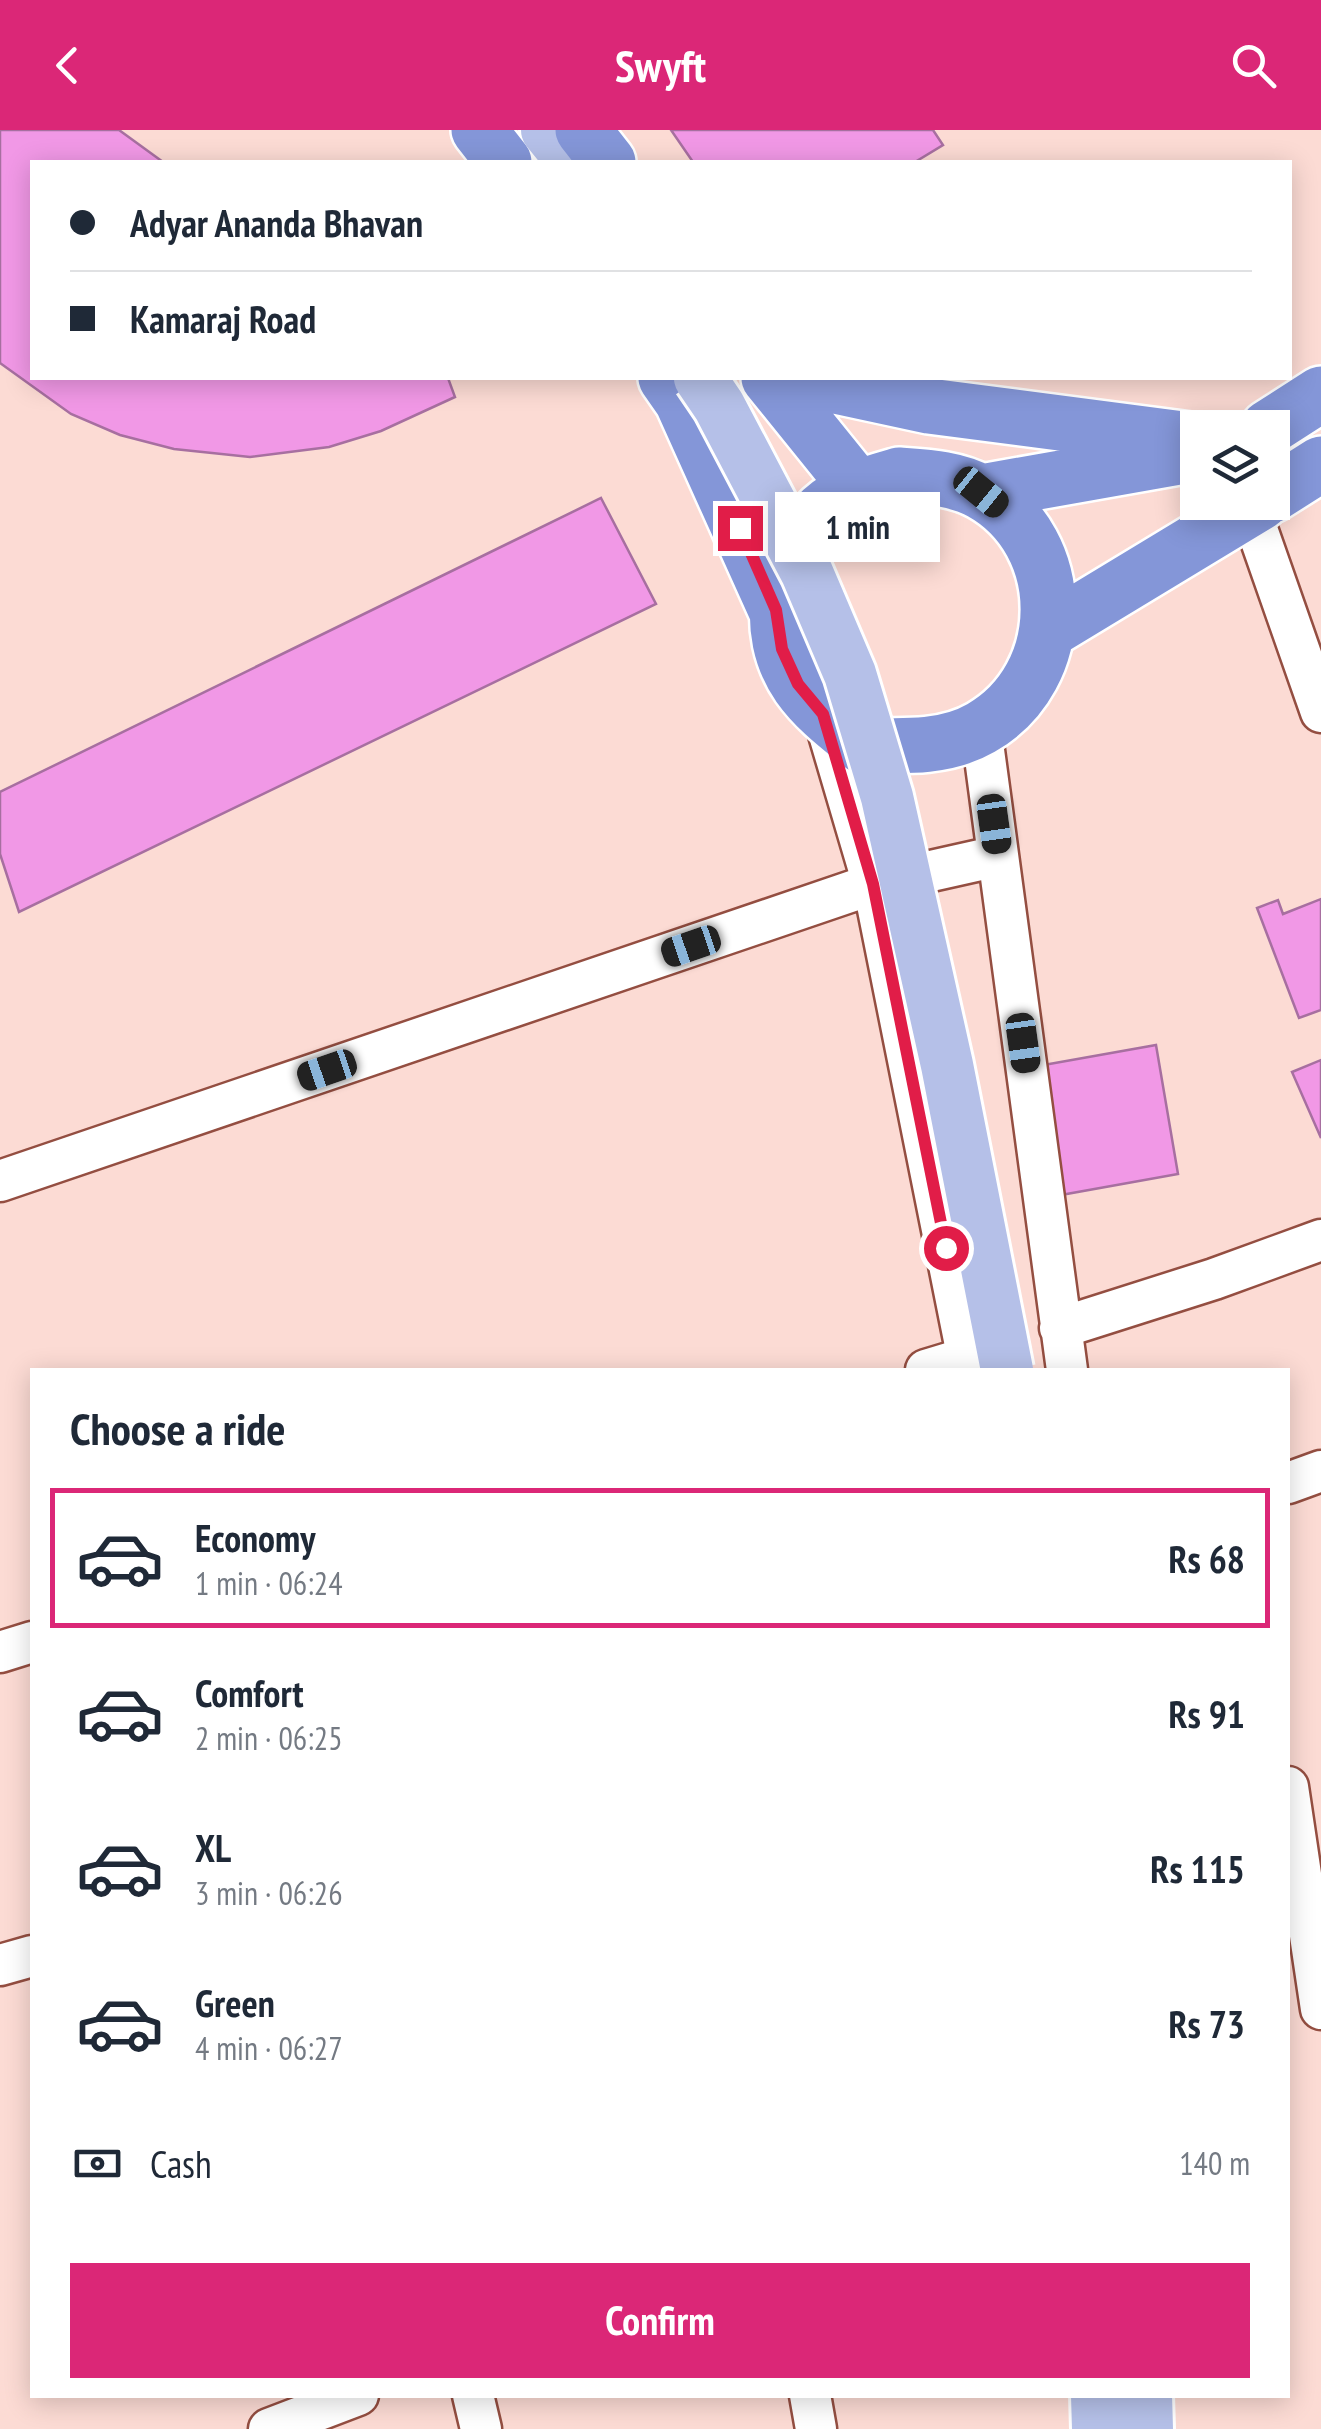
<!DOCTYPE html>
<meta charset="utf-8">
<style>
body{margin:0;font-family:"PT Sans Narrow",sans-serif;background:#f6f6f7;color:#1f2937;height:100vh;display:flex;flex-direction:column;font-size:38px;white-space:nowrap}
*{box-sizing:border-box;margin:0}
p{font-size:32px;color:#747a83}
.icon{flex:none;width:55px;height:55px;fill:none;stroke:currentColor;stroke-width:2;stroke-linecap:round;stroke-linejoin:round}
.map{position:relative;flex:1;overflow:hidden}
.sheet{position:absolute;left:30px;top:1238px;width:1260px;height:1030px;display:flex;flex-direction:column;background:#fff;border-radius:0px;box-shadow:0 5px 25px #0003}
.sheet>*{flex:none}
.hud{position:absolute;left:30px;top:30px;width:1262px;height:220px;border-radius:0px;box-shadow:0 5px 25px #0003;display:grid;align-content:center;height:220px;padding:0 40px;background:#fff}
.buttons{position:absolute;left:1180px;top:280px;display:grid;gap:20px}
.buttons a{display:grid;place-items:center;width:110px;height:110px;border-radius:0px;background:#fff;box-shadow:0 5px 25px #0003;font-size:50px}
.end{position:absolute;width:45px;height:45px;margin:-22px;border:12px solid #e11d48;background:#fff;box-shadow:0 0 0 5px #fff}
.from{border-radius:50%}
.bubble{position:absolute;height:70px;border-radius:0px;background:#fff;box-shadow:0 5px 25px #0003;font-size:32px;font-weight:700;line-height:70px;text-align:center}
.car{position:absolute;width:30px;height:60px;margin:-30px -15px;border-radius:12px;box-shadow:0 0 8px 2px #0007;background:linear-gradient(#222 24%,#8ab4d8 0 40%,#222 0 76%,#8ab4d8 0 86%,#222 0)}
.hud b{display:flex;align-items:center;gap:35px;height:95px;font-size:38px}
.hud b+b{border-top:2px solid #e0e1e3}
.hud i{width:25px;height:25px;background:#1f2937}
ul{padding:0;list-style:none}
li{display:flex;align-items:center;gap:30px;height:140px;margin:0 20px 15px;padding:0 20px;border:5px solid transparent;border-radius:0px}
li div{flex:1}
li b{display:block;font-size:38px}
li em{font-style:normal;font-weight:700}
li.active{border-color:#db2777}
li>.icon{width:90px;height:90px;stroke-width:1.5}
h2{padding:0 40px;font-size:45px;line-height:120px}
.pay{display:flex;align-items:center;gap:25px;height:110px;padding:0 40px;font-size:38px}
.pay p{margin-inline-start:auto}
.action{display:flex;gap:20px;margin-top:auto;padding:20px 40px}
.action a{flex:1;height:115px;border-radius:0px;background:#db2777;color:#fff;font-size:40px;font-weight:700;line-height:115px;text-align:center}
header{display:flex;justify-content:space-between;align-items:center;height:130px;padding:0 40px;background:#db2777;color:#fff;font-size:45px;font-weight:700}
.map>svg:first-child{display:block}
</style>
<header><svg class="icon" aria-label="back" viewBox="0 0 24 24"><path d="M15 5l-7 7 7 7"/></svg>Swyft<svg class="icon" aria-label="search" viewBox="0 0 24 24"><circle cx="10" cy="10" r="6"/><path d="M15 15l6 6"/></svg></header>
<div class="map">
<svg width="1321" height="2299" viewBox="0 0 1321 2299">
<rect width="100%" height="100%" fill="#fcdbd4"/>
<path fill="#f198e6" stroke="#a76fa0" stroke-width="2.5" d="M 0,0 L 119,0 L 163,32 L 32,32 L 32,248 L 448,248 L 455,267 L 381,301 L 329,317 L 250,327 L 174,319 L 120,305 L 71,284 L 0,233 Z
M 671,0 L 933,0 L 943,15 L 915,32 L 693,32 Z
M 601,368 L 656,474 L 19,782 L 0,724 L 0,662 Z
M 1321,769 L 1321,880 L 1299,888 L 1257,778 L 1278,770 L 1283,784 Z
M 1156,915 L 1178,1044 L 1061,1065 L 1038,936 Z
M 1321,930 L 1321,1008 L 1292,942 Z"/>
<g fill="none" stroke-linecap="round" stroke-linejoin="round">
<g stroke="#944e41" stroke-width="45">
<path id="minor" d="M 1250,379 L 1321,582
M 823,584 L 873,754 L 970,1240
M 981,598 L 1067,1240
M 0,1051 L 873,754 L 998,726
M 1060,1198 L 1214,1149 L 1321,1110
M 926,1240 L 969,1227
M 1288,1353 L 1321,1341
M 0,1522 L 32,1512
M 1288,1657 L 1321,1879
M 0,1835 L 32,1826
M 473,2265 L 481,2299
M 810,2265 L 816,2299
M 269,2299 L 358,2265"/>
</g>
<g stroke="#fff" stroke-width="58">
<path id="major" d="M 547,0 L 573,32
M 1097,2265 L 1098,2299
M 1146,2265 L 1147,2299"/>
</g>
<g stroke="#fff" stroke-width="60">
<path id="highway" d="M 479,0 L 504,32
M 583,0 L 608,32
M 666,248 L 682,271 L 776,480
M 769,248 L 857,357
M 799,248 L 929,276 L 1198,311
M 1268,298 L 1321,264
M 899,345 C 927,347 955,348 981,362 C 1071,412 1070,547 981,598 C 945,619 901,616 861,615 C 839,597 816,580 799,556 C 761,502 776,424 822,380 C 844,360 871,353 899,345 Z
M 981,362 L 1185,326
M 1272,365 L 1321,334
M 1048,501 L 1261,372"/>
</g>
<use href="#minor" stroke="#fff" stroke-width="40"/>
<use href="#major" stroke="#b5c0e8" stroke-width="52"/>
<use href="#highway" stroke="#8496d8" stroke-width="55"/>
<g stroke="#fff" stroke-width="58" stroke-linecap="butt">
<path id="major-bridge" d="M 700,248 L 719,276 L 807,443 L 850,544 L 887,667 L 947,935 L 1007,1240"/>
</g>
<use href="#major-bridge" stroke="#b5c0e8" stroke-width="52"/>
</g>
<g fill="none" stroke-linecap="round" stroke-linejoin="round">
<path stroke="#e11d48" stroke-width="12" d="M 740,398 L 776,480 L 782,519 L 798,554 L 823,584 L 873,754 L 946,1118"/>
</g>
</svg>
<div class="buttons">
<a><svg class="icon" aria-label="layers" viewBox="0 0 24 24"><path d="M12 4l9 5-9 5-9-5zM3 14l9 5 9-5"/></svg></a>
</div>
<i class="end from" style="left:946px;top:1118px"></i>
<i class="end" style="left:740px;top:398px"></i>
<div class="bubble" style="left:775px;top:362px;width:165px">1 min</div>
<i class="car" style="left:981px;top:362px;rotate:129deg"></i>
<i class="car" style="left:994px;top:694px;rotate:172deg"></i>
<i class="car" style="left:691px;top:816px;rotate:251deg"></i>
<i class="car" style="left:1023px;top:913px;rotate:172deg"></i>
<i class="car" style="left:327px;top:940px;rotate:251deg"></i>
<div class="hud">
<b><i class="from"></i>Adyar Ananda Bhavan</b>
<b><i></i>Kamaraj Road</b>
</div>
<section class="sheet">
<h2>Choose a ride</h2>
<ul>
<li class="active"><svg class="icon" aria-label="car" viewBox="0 0 24 24"><path d="M5 17H2v-5l4-1 3-4h7l3 4 3 1v5h-3M9 17h6M6 11h13"/><circle cx="7" cy="17" r="2"/><circle cx="17" cy="17" r="2"/></svg><div><b>Economy</b><p>1 min · 06:24</p></div><em>Rs 68</em></li>
<li><svg class="icon" aria-label="car" viewBox="0 0 24 24"><path d="M5 17H2v-5l4-1 3-4h7l3 4 3 1v5h-3M9 17h6M6 11h13"/><circle cx="7" cy="17" r="2"/><circle cx="17" cy="17" r="2"/></svg><div><b>Comfort</b><p>2 min · 06:25</p></div><em>Rs 91</em></li>
<li><svg class="icon" aria-label="car" viewBox="0 0 24 24"><path d="M5 17H2v-5l4-1 3-4h7l3 4 3 1v5h-3M9 17h6M6 11h13"/><circle cx="7" cy="17" r="2"/><circle cx="17" cy="17" r="2"/></svg><div><b>XL</b><p>3 min · 06:26</p></div><em>Rs 115</em></li>
<li><svg class="icon" aria-label="car" viewBox="0 0 24 24"><path d="M5 17H2v-5l4-1 3-4h7l3 4 3 1v5h-3M9 17h6M6 11h13"/><circle cx="7" cy="17" r="2"/><circle cx="17" cy="17" r="2"/></svg><div><b>Green</b><p>4 min · 06:27</p></div><em>Rs 73</em></li>
</ul>
<div class="pay"><svg class="icon" aria-label="cash" viewBox="0 0 24 24"><path d="M3 7h18v10H3z"/><circle cx="12" cy="12" r="2"/></svg>Cash<p>140 m</p></div>
<div class="action"><a>Confirm</a></div>
</section>
</div>
